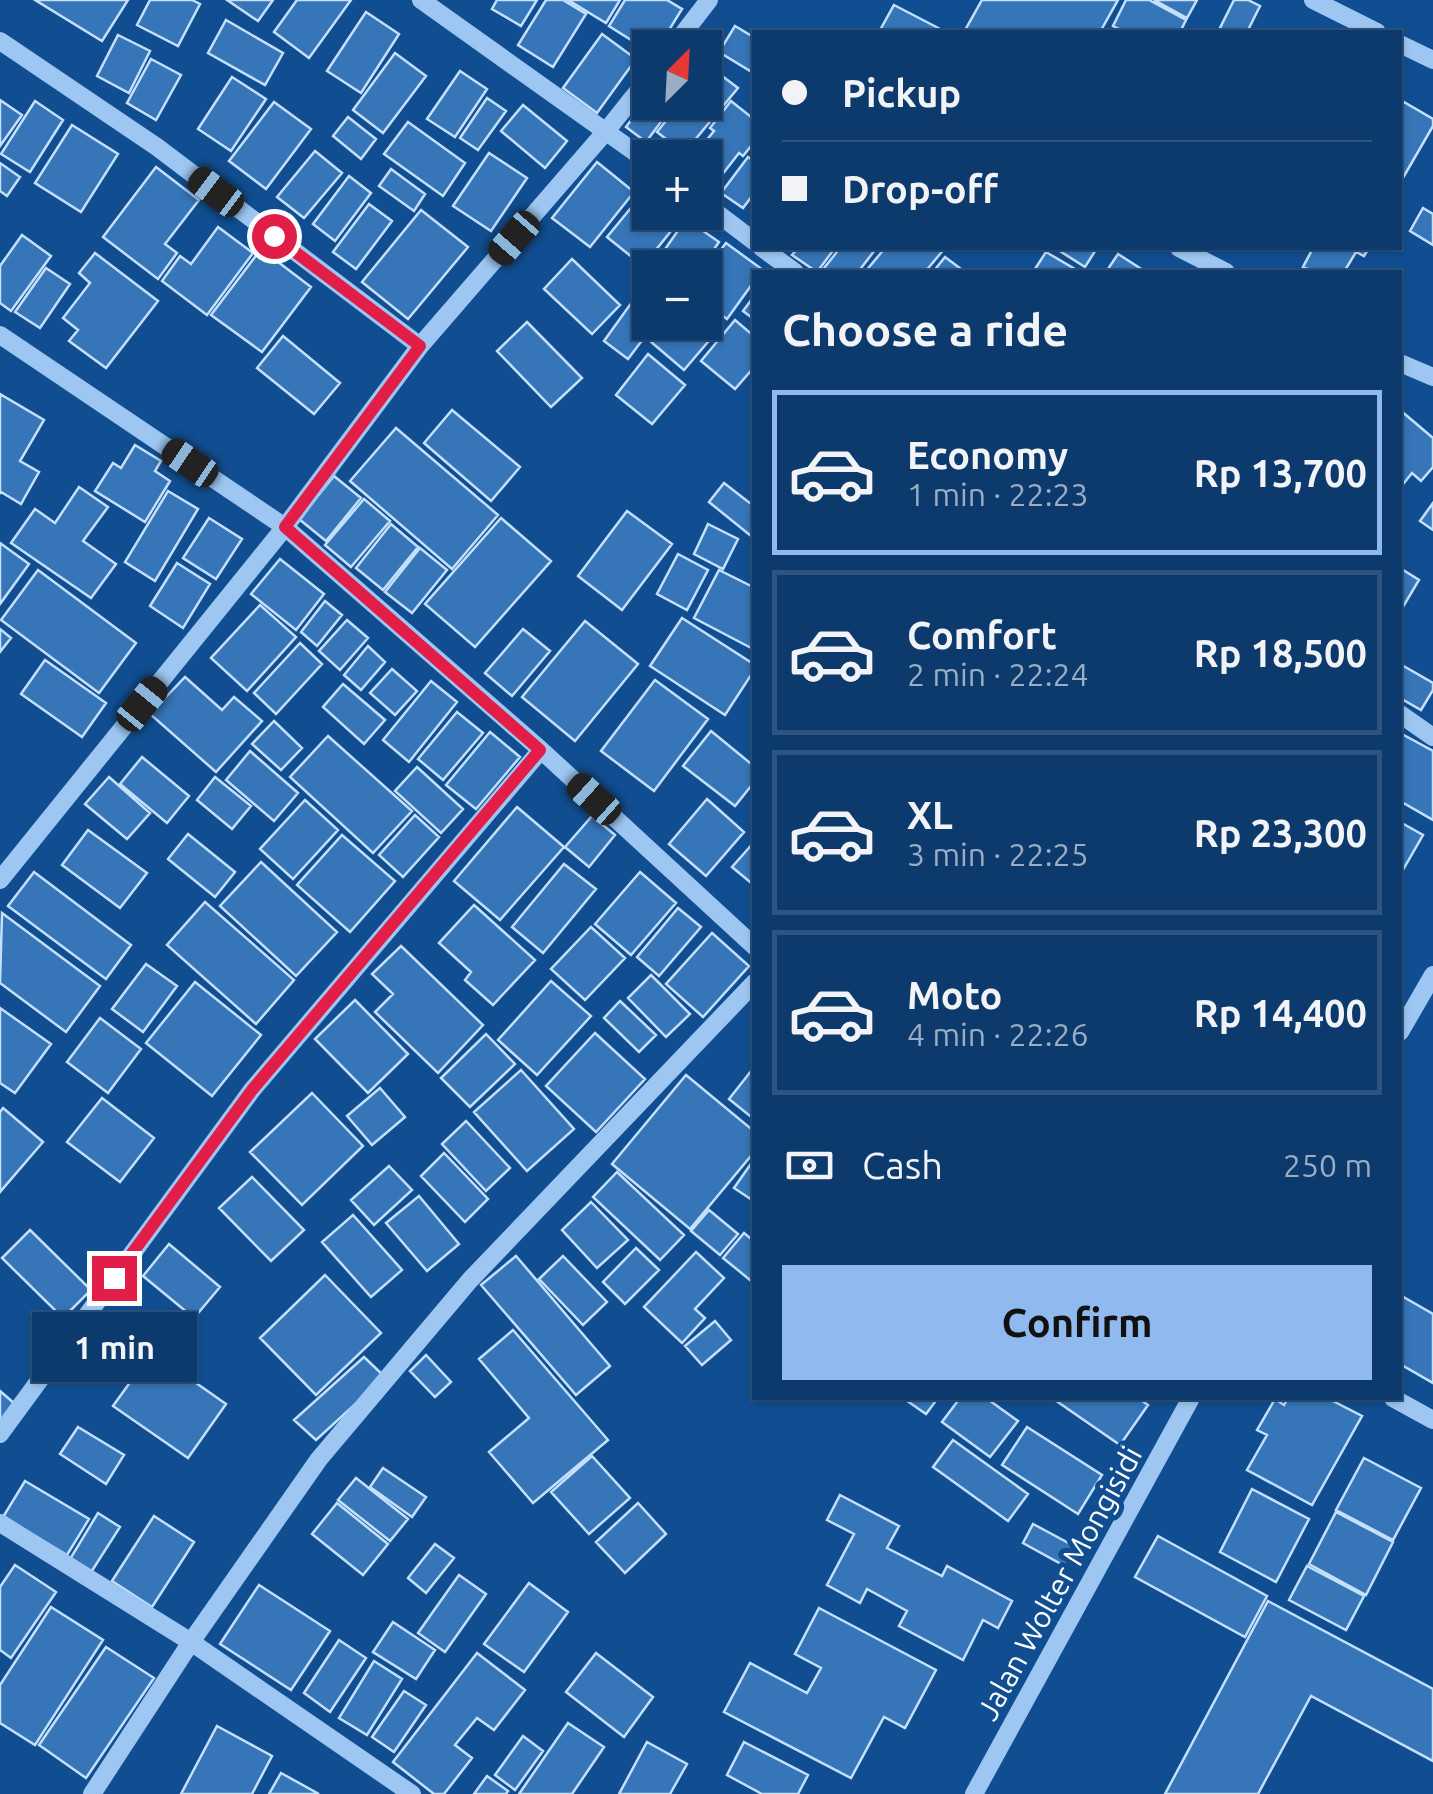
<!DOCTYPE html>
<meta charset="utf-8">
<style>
body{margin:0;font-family:Ubuntu,sans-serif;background:#1b4575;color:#f1f3f6;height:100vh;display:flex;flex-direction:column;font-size:38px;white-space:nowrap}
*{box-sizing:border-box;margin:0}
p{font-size:32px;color:#9aadc2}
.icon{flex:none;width:55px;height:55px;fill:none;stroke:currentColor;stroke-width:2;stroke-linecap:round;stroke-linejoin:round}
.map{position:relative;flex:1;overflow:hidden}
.details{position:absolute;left:752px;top:270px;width:650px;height:1130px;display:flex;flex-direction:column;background:#0d3a6d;border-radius:0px;box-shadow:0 2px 8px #0004,0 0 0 2px #2d5480}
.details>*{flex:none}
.banner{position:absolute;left:752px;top:30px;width:650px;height:220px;border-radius:0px;box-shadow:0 2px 8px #0004,0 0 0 2px #2d5480;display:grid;align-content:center;height:220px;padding:0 30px;background:#0d3a6d}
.needle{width:65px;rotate:24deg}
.controls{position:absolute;left:632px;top:30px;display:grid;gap:20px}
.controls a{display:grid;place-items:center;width:90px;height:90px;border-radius:0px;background:#0d3a6d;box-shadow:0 2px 8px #0004,0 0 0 2px #2d5480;font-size:50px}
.end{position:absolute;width:45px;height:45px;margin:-22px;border:12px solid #e11d48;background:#fff;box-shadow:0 0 0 5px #fff}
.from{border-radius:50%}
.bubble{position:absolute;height:70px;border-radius:0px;background:#0d3a6d;box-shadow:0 2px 8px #0004,0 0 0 2px #2d5480;font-size:32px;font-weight:600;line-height:70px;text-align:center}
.car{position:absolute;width:30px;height:60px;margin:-30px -15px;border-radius:12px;box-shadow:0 0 8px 2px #0007;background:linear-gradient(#222 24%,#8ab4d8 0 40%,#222 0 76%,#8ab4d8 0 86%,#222 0)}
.banner b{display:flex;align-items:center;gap:35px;height:95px;font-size:38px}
.banner b+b{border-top:2px solid #2d5480}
.banner i{width:25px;height:25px;background:#f1f3f6}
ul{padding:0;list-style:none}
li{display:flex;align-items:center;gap:30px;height:165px;margin:0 20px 15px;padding:0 10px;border:5px solid #2d5480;border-radius:0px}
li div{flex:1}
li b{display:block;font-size:38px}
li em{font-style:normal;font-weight:600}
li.selected{border-color:#90b9f0}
li>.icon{width:90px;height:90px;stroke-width:1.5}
h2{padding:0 30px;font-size:45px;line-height:120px}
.pay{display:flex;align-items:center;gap:25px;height:110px;padding:0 30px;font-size:38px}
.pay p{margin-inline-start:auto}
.primary-button{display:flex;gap:20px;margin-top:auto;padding:20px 30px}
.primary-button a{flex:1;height:115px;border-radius:0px;background:#90b9f0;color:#111;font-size:40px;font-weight:600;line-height:115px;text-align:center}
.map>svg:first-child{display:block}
</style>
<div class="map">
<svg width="1433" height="1794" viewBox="0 0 1433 1794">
<rect width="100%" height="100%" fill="#114e91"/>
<path fill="#3575b8" stroke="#c4e0fd" stroke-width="2.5" d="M 35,0 L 128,0 L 102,41 Z
M 150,0 L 192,0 L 200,4 L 178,46 L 137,25 Z
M 227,0 L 273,0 L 258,21 Z
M 297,0 L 351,0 L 309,58 L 274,32 Z
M 497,0 L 537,0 L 521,26 L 492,9 Z
M 546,0 L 563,0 L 586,14 L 553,67 L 518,45 Z
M 568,0 L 620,0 L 606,23 Z
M 625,0 L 667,0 L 682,9 L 658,48 L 650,48 L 650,52 L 609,26 Z
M 982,0 L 1118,0 L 1100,32 L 964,32 Z
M 1126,0 L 1149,0 L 1186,20 L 1180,32 L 1125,32 L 1113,26 Z
M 1154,0 L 1197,0 L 1187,18 Z
M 1234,0 L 1248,0 L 1260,6 L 1247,32 L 1229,32 L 1220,28 Z
M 894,5 L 946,32 L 879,32 Z
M 366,12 L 399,34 L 361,93 L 327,71 Z
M 226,20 L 283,53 L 265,85 L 208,53 Z
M 735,26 L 755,38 L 755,74 L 719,52 Z
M 602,34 L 636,59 L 597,113 L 563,88 Z
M 118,35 L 150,51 L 129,93 L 97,76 Z
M 395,53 L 426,76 L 383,133 L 353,110 Z
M 151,59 L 181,75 L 156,120 L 127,103 Z
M 705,63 L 738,88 L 684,153 L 657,132 L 681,102 L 705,102 Z
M 460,71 L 487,89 L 455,137 L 427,119 Z
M 232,77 L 266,99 L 231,151 L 198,129 Z
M 650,95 L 650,102 L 675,103 L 646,142 L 626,127 Z
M 487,98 L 506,111 L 478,150 L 460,138 Z
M 0,100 L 22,115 L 0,146 Z
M 35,101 L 63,120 L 30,172 L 1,154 Z
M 731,101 L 755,120 L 755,141 L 743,156 L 739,153 L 718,180 L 705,169 L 705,158 L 692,158 L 714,131 L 710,128 Z
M 274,102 L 311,129 L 266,189 L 229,161 Z
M 1404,102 L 1433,119 L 1433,126 L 1400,183 L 1400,109 Z
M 523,105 L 567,141 L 545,168 L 501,131 Z
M 348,117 L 376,139 L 361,159 L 333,136 Z
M 408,122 L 465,163 L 443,196 L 384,154 Z
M 72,125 L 118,154 L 81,212 L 35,183 Z
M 315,151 L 342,173 L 304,218 L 277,197 Z
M 489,153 L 527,178 L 491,231 L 453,206 Z
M 748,157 L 755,162 L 755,192 L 743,208 L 721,193 Z
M 597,162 L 634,192 L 590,247 L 552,218 Z
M 0,163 L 20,177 L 7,196 L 0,191 Z
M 156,167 L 199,200 L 165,244 L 177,253 L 158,279 L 103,237 Z
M 391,169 L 425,194 L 414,211 L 379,186 Z
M 349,176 L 371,193 L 335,241 L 313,224 Z
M 648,187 L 650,189 L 650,212 L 679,212 L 683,216 L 643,266 L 607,237 Z
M 369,204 L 392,221 L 356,269 L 333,252 Z
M 1423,208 L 1433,214 L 1433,245 L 1410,231 Z
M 421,210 L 468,247 L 408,319 L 362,282 Z
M 686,219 L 719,242 L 701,268 L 652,268 Z
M 218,227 L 253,253 L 207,315 L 162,281 L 180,256 L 191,264 Z
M 22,235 L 51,256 L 11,311 L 0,303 L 0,266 Z
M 726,243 L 763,270 L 761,272 L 755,272 L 755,280 L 727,319 L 705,303 L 705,271 Z
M 798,248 L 835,248 L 817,272 L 792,255 Z
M 840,248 L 872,248 L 875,250 L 858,272 L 821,272 Z
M 885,248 L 945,248 L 925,272 L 865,272 Z
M 1055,248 L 1097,248 L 1085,267 Z
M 1313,248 L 1369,248 L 1364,256 L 1356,252 L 1344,272 L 1314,272 L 1303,267 Z
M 261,249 L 311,287 L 262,352 L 211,315 Z
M 1046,252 L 1080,272 L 1033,272 Z
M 95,253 L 158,301 L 106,368 L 69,341 L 78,330 L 63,318 L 90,283 L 79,273 Z
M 1118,254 L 1146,272 L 1106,272 Z
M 945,257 L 965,272 L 933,272 Z
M 572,259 L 620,305 L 592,334 L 544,289 Z
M 46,268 L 70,284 L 40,328 L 15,312 Z
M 755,295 L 755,320 L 743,311 Z
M 632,302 L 650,316 L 650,322 L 656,322 L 628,359 L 604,341 Z
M 705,317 L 719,329 L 684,370 L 650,341 L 666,322 L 705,322 Z
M 735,320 L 755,337 L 755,366 L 735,389 L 701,361 Z
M 527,322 L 582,378 L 551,407 L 497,351 Z
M 283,336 L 340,383 L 314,414 L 257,368 Z
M 648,354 L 685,385 L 652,424 L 616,395 Z
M 0,394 L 44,420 L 20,461 L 39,472 L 21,504 L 1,492 L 0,494 Z
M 452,410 L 520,467 L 491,501 L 424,443 Z
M 1400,410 L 1433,438 L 1433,467 L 1421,481 L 1412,473 L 1400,488 Z
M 396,428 L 498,515 L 452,569 L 350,481 Z
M 135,445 L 161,461 L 155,471 L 170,481 L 145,522 L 95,491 L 113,463 L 121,468 Z
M 334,476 L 361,498 L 326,541 L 299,519 Z
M 724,483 L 755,507 L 755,531 L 751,536 L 709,502 Z
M 79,487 L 108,507 L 83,541 L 116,564 L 91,598 L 11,543 L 35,509 L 55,523 Z
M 168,491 L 198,509 L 155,581 L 125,562 Z
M 364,499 L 390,521 L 351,567 L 325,545 Z
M 1433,503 L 1433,530 L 1420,521 Z
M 627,511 L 672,544 L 622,610 L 578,576 Z
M 209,518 L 242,539 L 216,579 L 183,558 Z
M 501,518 L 551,561 L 475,647 L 425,604 Z
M 391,524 L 418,547 L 383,590 L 356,568 Z
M 708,524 L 738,539 L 723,569 L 694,554 Z
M 0,543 L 29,564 L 0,604 Z
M 420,548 L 447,570 L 412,613 L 385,592 Z
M 678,554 L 708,570 L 687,610 L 657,594 Z
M 280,559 L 324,594 L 296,630 L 251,594 Z
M 177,563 L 210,584 L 183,628 L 150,606 Z
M 1400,568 L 1419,580 L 1400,612 Z
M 38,570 L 136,643 L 99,693 L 1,620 Z
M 719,570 L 755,588 L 755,650 L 694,618 Z
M 325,601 L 342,615 L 317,646 L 301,632 Z
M 260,605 L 296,637 L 247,691 L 211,658 Z
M 682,618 L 755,665 L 755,669 L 725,715 L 650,666 Z
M 347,620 L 368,638 L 340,670 L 319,651 Z
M 585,621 L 638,664 L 575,741 L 522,697 Z
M 0,629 L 11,638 L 0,652 Z
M 523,629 L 550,651 L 512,696 L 485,673 Z
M 300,643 L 322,664 L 276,714 L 254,693 Z
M 368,646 L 385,662 L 361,690 L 344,675 Z
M 45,660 L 106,703 L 82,737 L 21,694 Z
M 1400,664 L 1433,683 L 1433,690 L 1421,710 L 1400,698 Z
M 392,669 L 417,691 L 395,715 L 370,693 Z
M 185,677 L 222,710 L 234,697 L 262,721 L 216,772 L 150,714 Z
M 655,680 L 708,719 L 654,791 L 601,751 Z
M 431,681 L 457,702 L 409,762 L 383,740 Z
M 343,684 L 385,720 L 364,744 L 323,707 Z
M 457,712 L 483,733 L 443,780 L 418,759 Z
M 274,721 L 302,748 L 281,770 L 252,744 Z
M 711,731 L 755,767 L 755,781 L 735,806 L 683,766 Z
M 490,732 L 520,757 L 476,809 L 446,785 Z
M 1400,733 L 1433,751 L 1433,820 L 1400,801 Z
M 328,736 L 412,811 L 373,853 L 290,777 Z
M 250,751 L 298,793 L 274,821 L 226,780 Z
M 142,757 L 189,796 L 167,823 L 120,784 Z
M 417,767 L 463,809 L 441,833 L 395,791 Z
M 109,777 L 150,813 L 127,839 L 85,804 Z
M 215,777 L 251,806 L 232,829 L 197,800 Z
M 707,799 L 744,832 L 706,876 L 669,844 Z
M 305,800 L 338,830 L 293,879 L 260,849 Z
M 517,807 L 564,847 L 500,920 L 454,881 Z
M 415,815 L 439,837 L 403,877 L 379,855 Z
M 592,816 L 615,835 L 589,867 L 565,847 Z
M 1400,822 L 1423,835 L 1400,875 Z
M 88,830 L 147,873 L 120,908 L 62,865 Z
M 188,834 L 235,872 L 215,897 L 168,859 Z
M 342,835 L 395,881 L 350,932 L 297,885 Z
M 755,841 L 755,886 L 732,867 Z
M 261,862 L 337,932 L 296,976 L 220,906 Z
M 564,864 L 596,889 L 543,953 L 512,927 Z
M 34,872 L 131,945 L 106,979 L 8,906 Z
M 640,872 L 676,903 L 631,955 L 595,924 Z
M 205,902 L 294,980 L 256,1024 L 167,945 Z
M 474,905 L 535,960 L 493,1005 L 465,980 L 471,972 L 439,943 Z
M 678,908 L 701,927 L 659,976 L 637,957 Z
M 2,913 L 100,986 L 66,1032 L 0,983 Z
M 591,927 L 625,958 L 585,1000 L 551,969 Z
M 712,933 L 749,966 L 703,1017 L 666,984 Z
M 401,946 L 483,1025 L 438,1073 L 375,1012 L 393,994 L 372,974 Z
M 146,964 L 177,986 L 143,1032 L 112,1009 Z
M 651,975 L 690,1014 L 666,1037 L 628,998 Z
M 551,981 L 591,1016 L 537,1075 L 498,1040 Z
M 195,982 L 261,1035 L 212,1096 L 146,1043 Z
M 355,1000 L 408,1054 L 368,1093 L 315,1039 Z
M 620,1001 L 656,1035 L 639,1052 L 604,1018 Z
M 0,1008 L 51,1044 L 15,1093 L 0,1083 Z
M 100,1018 L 141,1049 L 108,1093 L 67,1062 Z
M 595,1033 L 645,1079 L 596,1132 L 546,1086 Z
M 486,1034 L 515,1064 L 470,1107 L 441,1078 Z
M 755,1066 L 755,1120 L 729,1099 Z
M 521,1070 L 574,1129 L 527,1171 L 474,1112 Z
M 686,1075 L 755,1132 L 755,1151 L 690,1229 L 612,1164 Z
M 380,1088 L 405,1117 L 372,1145 L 347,1116 Z
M 312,1093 L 363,1146 L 302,1205 L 250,1152 Z
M 102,1098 L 154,1138 L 120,1182 L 67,1142 Z
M 3,1108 L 43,1142 L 0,1192 L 0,1112 Z
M 466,1121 L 510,1168 L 486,1191 L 442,1144 Z
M 444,1153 L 488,1199 L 465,1222 L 421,1176 Z
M 755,1158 L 755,1202 L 734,1188 Z
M 389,1166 L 412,1190 L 374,1225 L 351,1200 Z
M 617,1172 L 684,1235 L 660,1260 L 593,1197 Z
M 252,1177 L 304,1230 L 271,1261 L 219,1208 Z
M 419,1196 L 459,1244 L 427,1271 L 386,1223 Z
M 591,1202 L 628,1240 L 597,1268 L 562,1230 Z
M 709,1210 L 738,1234 L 720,1255 L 691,1231 Z
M 353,1215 L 402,1270 L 371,1297 L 322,1242 Z
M 30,1230 L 91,1290 L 63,1318 L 2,1258 Z
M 744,1233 L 755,1242 L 755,1284 L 723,1258 Z
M 169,1244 L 220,1287 L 194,1318 L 143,1276 Z
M 636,1248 L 659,1270 L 625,1304 L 603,1282 Z
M 696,1252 L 724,1278 L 695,1309 L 705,1318 L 682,1343 L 644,1307 Z
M 516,1256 L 610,1366 L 576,1395 L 481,1285 Z
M 563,1256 L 607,1302 L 583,1325 L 539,1279 Z
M 325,1275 L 381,1333 L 316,1395 L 260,1338 Z
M 1400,1295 L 1433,1314 L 1433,1383 L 1400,1364 Z
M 715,1321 L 731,1340 L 702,1365 L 685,1346 Z
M 513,1330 L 608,1440 L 533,1503 L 489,1452 L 529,1418 L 479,1359 Z
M 152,1352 L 226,1404 L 188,1458 L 113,1406 Z
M 426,1355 L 451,1382 L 435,1397 L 410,1371 Z
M 364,1357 L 385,1377 L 316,1440 L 294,1420 Z
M 0,1391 L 15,1404 L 0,1423 Z
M 903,1398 L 938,1398 L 926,1414 Z
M 960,1398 L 986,1398 L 1018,1421 L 990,1457 L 942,1422 Z
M 1052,1398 L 1138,1398 L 1148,1405 L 1120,1445 Z
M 1288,1398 L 1327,1398 L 1362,1416 L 1312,1505 L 1247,1470 L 1267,1435 L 1257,1430 L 1275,1399 L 1284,1405 Z
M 78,1427 L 124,1455 L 106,1484 L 60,1454 Z
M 1027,1427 L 1102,1475 L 1078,1514 L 1002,1465 Z
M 953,1440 L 1028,1494 L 1008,1521 L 933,1467 Z
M 592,1456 L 630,1498 L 589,1534 L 551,1492 Z
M 1364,1458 L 1421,1488 L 1393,1540 L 1336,1510 Z
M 383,1468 L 426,1497 L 412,1517 L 370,1487 Z
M 356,1478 L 408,1519 L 390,1541 L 338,1500 Z
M 25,1481 L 89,1519 L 67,1555 L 3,1517 Z
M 1252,1489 L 1309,1519 L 1276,1582 L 1220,1552 Z
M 840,1495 L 899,1526 L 887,1548 L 942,1576 L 947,1566 L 1012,1601 L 998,1628 L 983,1620 L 963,1660 L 899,1626 L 907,1611 L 867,1589 L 860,1603 L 827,1585 L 854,1534 L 827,1520 Z
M 337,1503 L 388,1544 L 363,1575 L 312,1534 Z
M 638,1503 L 666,1534 L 625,1573 L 596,1542 Z
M 1336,1512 L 1393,1542 L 1366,1595 L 1309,1564 Z
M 98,1513 L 120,1527 L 88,1577 L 67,1564 Z
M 154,1516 L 194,1542 L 152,1607 L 112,1581 Z
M 1033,1524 L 1074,1546 L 1063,1565 L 1023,1543 Z
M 1158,1536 L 1267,1596 L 1245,1637 L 1135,1577 Z
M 435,1544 L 454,1558 L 426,1593 L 408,1578 Z
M 15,1565 L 56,1592 L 11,1658 L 0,1650 L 0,1587 Z
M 1307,1566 L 1364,1596 L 1346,1630 L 1289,1600 Z
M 459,1575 L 486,1594 L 445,1652 L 418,1633 Z
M 529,1583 L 568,1612 L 524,1672 L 484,1644 Z
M 259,1585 L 330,1631 L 291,1690 L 220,1644 Z
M 1268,1601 L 1433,1689 L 1433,1761 L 1311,1696 L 1258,1794 L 1165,1794 Z
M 51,1607 L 103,1640 L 35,1745 L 0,1723 L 0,1685 Z
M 819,1608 L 936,1670 L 905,1728 L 884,1717 L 851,1778 L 724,1712 L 750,1663 L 807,1693 L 821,1668 L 795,1654 Z
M 393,1622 L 435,1650 L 416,1679 L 373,1652 Z
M 339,1640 L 366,1658 L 330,1712 L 304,1693 Z
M 106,1647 L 154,1678 L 86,1778 L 39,1745 Z
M 477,1653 L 525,1690 L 494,1730 L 477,1718 L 455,1745 L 472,1758 L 444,1794 L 434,1794 L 393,1762 Z
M 596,1653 L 653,1697 L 624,1737 L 566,1692 Z
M 374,1661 L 402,1679 L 367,1735 L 339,1718 Z
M 404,1691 L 426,1705 L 394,1752 L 372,1737 Z
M 568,1723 L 604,1747 L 572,1794 L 519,1794 Z
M 217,1726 L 272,1756 L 252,1794 L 181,1794 Z
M 523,1736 L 543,1751 L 515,1790 L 495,1775 Z
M 647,1742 L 687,1764 L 670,1794 L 619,1794 Z
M 744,1742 L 808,1775 L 798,1794 L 762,1794 L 727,1775 Z
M 281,1773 L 319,1794 L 269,1794 Z
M 487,1776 L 508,1791 L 506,1794 L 474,1794 Z"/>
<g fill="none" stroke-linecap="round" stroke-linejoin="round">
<path stroke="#9dc7f2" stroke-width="18" d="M 421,0 L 650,163
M 1313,0 L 1377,32
M 0,41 L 157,147 L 420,346
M 1400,44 L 1433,60
M 672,48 L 709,0
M 705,204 L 755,242
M 762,248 L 795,272
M 1179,248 L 1226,272
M 0,335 L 285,527 L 541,750 L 755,947
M 1400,363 L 1433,377
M 1400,714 L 1433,737
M 0,880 L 285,527 L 420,346 L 607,130 L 650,76
M 1400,1032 L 1433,975
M 1393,1398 L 1433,1420
M 0,1434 L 252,1090 L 541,750
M 0,1523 L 191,1642 L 412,1794
M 92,1794 L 191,1642 L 319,1459 L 470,1280 L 755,982
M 974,1794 L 1191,1398"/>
</g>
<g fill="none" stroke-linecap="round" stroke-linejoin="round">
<path stroke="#e11d48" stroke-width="12" d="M 114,1278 L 252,1090 L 540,750 L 285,527 L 420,346 L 274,236"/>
</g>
<g text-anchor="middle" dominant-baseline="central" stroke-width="10" stroke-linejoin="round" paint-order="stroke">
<g font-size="30" fill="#fff" stroke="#114e91">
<text transform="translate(1059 1583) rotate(-61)">Jalan Wolter Mongisidi</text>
</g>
</g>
</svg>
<div class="controls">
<a><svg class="needle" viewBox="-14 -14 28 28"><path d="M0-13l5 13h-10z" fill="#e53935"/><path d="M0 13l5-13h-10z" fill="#9aadc2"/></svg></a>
<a>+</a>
<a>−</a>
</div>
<i class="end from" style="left:274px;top:236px"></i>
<i class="end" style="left:114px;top:1278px"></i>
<div class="bubble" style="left:32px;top:1312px;width:165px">1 min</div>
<i class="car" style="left:216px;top:192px;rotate:307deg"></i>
<i class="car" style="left:514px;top:238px;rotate:221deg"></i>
<i class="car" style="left:190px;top:463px;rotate:304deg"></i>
<i class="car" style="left:142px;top:704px;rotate:39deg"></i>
<i class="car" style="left:594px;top:799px;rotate:312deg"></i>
<div class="banner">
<b><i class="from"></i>Pickup</b>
<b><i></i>Drop-off</b>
</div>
<section class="details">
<h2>Choose a ride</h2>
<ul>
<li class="selected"><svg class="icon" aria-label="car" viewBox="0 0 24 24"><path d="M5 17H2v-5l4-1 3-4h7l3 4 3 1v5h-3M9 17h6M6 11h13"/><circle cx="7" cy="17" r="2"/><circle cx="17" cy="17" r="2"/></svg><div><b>Economy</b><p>1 min · 22:23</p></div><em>Rp 13,700</em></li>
<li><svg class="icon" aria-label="car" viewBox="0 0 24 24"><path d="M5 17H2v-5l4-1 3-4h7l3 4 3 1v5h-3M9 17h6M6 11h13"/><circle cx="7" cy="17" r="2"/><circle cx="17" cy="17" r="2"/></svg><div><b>Comfort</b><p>2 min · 22:24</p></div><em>Rp 18,500</em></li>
<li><svg class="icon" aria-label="car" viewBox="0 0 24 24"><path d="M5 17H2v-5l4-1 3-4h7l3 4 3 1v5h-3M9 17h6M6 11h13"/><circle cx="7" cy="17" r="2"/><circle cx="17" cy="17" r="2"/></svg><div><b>XL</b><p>3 min · 22:25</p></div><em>Rp 23,300</em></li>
<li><svg class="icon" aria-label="car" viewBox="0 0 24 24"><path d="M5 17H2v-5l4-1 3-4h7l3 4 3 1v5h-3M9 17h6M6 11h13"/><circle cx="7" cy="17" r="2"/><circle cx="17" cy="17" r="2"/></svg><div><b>Moto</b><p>4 min · 22:26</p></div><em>Rp 14,400</em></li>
</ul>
<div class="pay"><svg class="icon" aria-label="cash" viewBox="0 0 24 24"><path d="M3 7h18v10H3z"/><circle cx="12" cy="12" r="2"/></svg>Cash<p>250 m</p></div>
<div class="primary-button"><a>Confirm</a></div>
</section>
</div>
